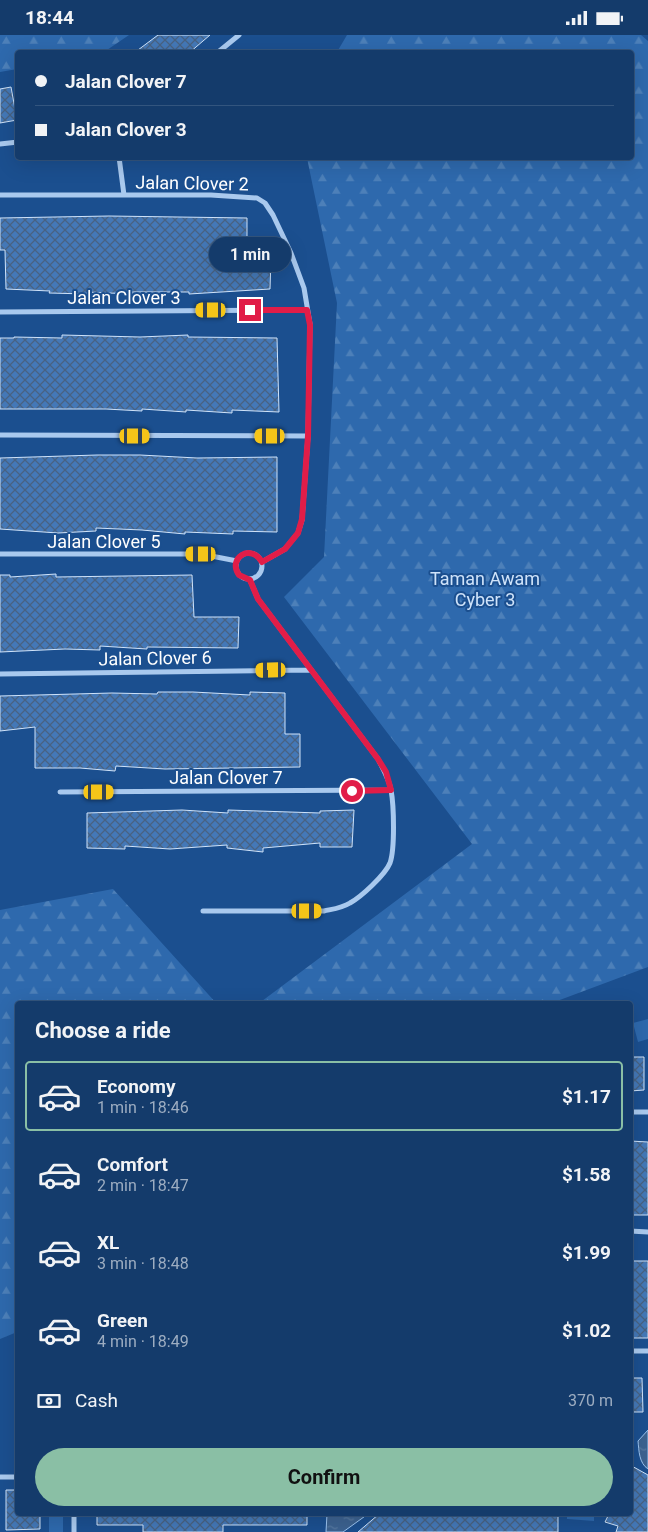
<!DOCTYPE html>
<meta charset="utf-8">
<style>
body{margin:0;font-family:Roboto,sans-serif;background:#1d4271;color:#f1f3f6;height:100vh;display:flex;flex-direction:column;font-size:19px;white-space:nowrap}
*{box-sizing:border-box;margin:0}
p{font-size:16px;color:#9dadc1}
.icon{flex:none;width:28px;height:28px;fill:none;stroke:currentColor;stroke-width:2;stroke-linecap:round;stroke-linejoin:round}
.map{position:relative;flex:1;overflow:hidden}
.panel{position:absolute;left:15px;top:966px;width:618px;height:515px;display:flex;flex-direction:column;background:#143b6b;border-radius:5px;box-shadow:0 5px 20px #0002,0 0 0 1px #33557e}
.panel>*{flex:none}
.hud{position:absolute;left:15px;top:15px;width:619px;height:110px;border-radius:5px;box-shadow:0 5px 20px #0002,0 0 0 1px #33557e;display:grid;align-content:center;height:110px;padding:0 20px;background:#143b6b}
.end{position:absolute;width:22px;height:22px;margin:-11px;border:6px solid #e11d48;background:#fff;box-shadow:0 0 0 2px #fff}
.from{border-radius:50%}
.bubble{position:absolute;height:35px;border-radius:18px;background:#143b6b;box-shadow:0 5px 20px #0002,0 0 0 1px #33557e;font-size:16px;font-weight:700;line-height:35px;text-align:center}
.car{position:absolute;width:15px;height:30px;margin:-15px -8px;border-radius:6px;box-shadow:0 0 4px 1px #0007;background:linear-gradient(#f5c518 24%,#345 0 40%,#f5c518 0 76%,#345 0 86%,#f5c518 0)}
.hud b{display:flex;align-items:center;gap:18px;height:48px;font-size:19px}
.hud b+b{border-top:1px solid #33557e}
.hud i{width:12px;height:12px;background:#f1f3f6}
ul{padding:0;list-style:none}
li{display:flex;align-items:center;gap:15px;height:70px;margin:0 10px 8px;padding:0 10px;border:2px solid transparent;border-radius:5px}
li div{flex:1}
li b{display:block;font-size:19px}
li em{font-style:normal;font-weight:700}
li.selected{border-color:#8abfa5}
li>.icon{width:45px;height:45px;stroke-width:1.5}
h2{padding:0 20px;font-size:22px;line-height:60px}
.pay{display:flex;align-items:center;gap:12px;height:55px;padding:0 20px;font-size:19px}
.pay p{margin-inline-start:auto}
.cta{display:flex;gap:10px;margin-top:auto;padding:10px 20px}
.cta a{flex:1;height:58px;border-radius:30px;background:#8abfa5;color:#111;font-size:20px;font-weight:700;line-height:58px;text-align:center}
.status{display:flex;justify-content:space-between;align-items:center;height:35px;padding:0 25px;background:#143b6b;direction:ltr}
.status svg{height:14px;fill:currentColor}
.map>svg:first-child{display:block}
</style>
<div class="status"><b>18:44</b><svg viewBox="0 0 49 12"><path d="M0 12V9h3v3zM5 12V6h3v6zM10 12V3h3v9zM15 12V0h3v12zM26 1h20v11H26zM47 4h2v5h-2z"/></svg></div>
<div class="map">
<svg width="648" height="1497" viewBox="0 0 648 1497">
<defs>
<pattern id="forest-firs" width="22" height="20" patternUnits="userSpaceOnUse" patternTransform="scale(1.25)"><rect width="22" height="20" fill="#2e69ad"/><path d="M5 1l3.5 6h-7zM16 11l3.5 6h-7z" fill="#4d80b9"/></pattern>
<pattern id="water-ripples" width="26" height="14" patternUnits="userSpaceOnUse" patternTransform="scale(1.25)"><rect width="26" height="14" fill="#3c6290"/><path d="M2 4q2-2 4 0t4 0M15 11q2-2 4 0t4 0" fill="none" stroke="#597aa1"/></pattern>
<pattern id="building-cross-hatch" width="8" height="8" patternUnits="userSpaceOnUse" patternTransform="scale(1.25)"><rect width="8" height="8" fill="#4478b7"/><path d="M0 0l8 8M0 8l8-8" fill="none" stroke="#486282"/></pattern>
</defs>
<rect width="100%" height="100%" fill="#1b4f8f"/>
<path fill="#2e69ad" d="M 648,984 L 648,1004 L 638,1007 L 633,988 Z
M 49,1479 L 63,1479 L 63,1497 L 49,1497 Z
M 567,1479 L 594,1479 L 594,1486 L 567,1484 Z"/>
<path fill="url(#forest-firs)" d="M 0,0 L 129,0 L 104,17 L 18,18 L 17,34 L 0,37 Z
M 347,0 L 641,0 L 648,6 L 648,932 L 549,969 L 258,969 L 472,809 L 284,562 L 324,522 L 337,268 L 307,123 L 631,122 L 631,18 L 337,17 Z
M 113,854 L 217,969 L 18,969 L 17,1297 L 0,1304 L 0,875 Z"/>
<path fill="url(#water-ripples)" stroke="#9cc4f0" d="M 648,1395 L 648,1434 C 639,1428 639,1416 638,1406 Z
M 327,1479 L 368,1479 L 343,1497 L 326,1497 Z"/>
<path fill="url(#building-cross-hatch)" stroke="#cfe3fa" d="M 158,0 L 210,0 L 189,18 L 134,18 Z
M 11,52 L 17,85 L 0,88 L 0,54 Z
M 109,181 L 247,183 L 247,224 L 271,224 L 270,254 L 189,259 L 189,257 L 132,257 L 132,259 L 87,257 L 87,259 L 49,258 L 50,256 L 6,254 L 5,215 L 0,215 L 0,183 Z
M 62,300 L 140,302 L 188,300 L 188,302 L 277,303 L 279,377 L 232,375 L 232,378 L 186,375 L 186,377 L 142,374 L 142,376 L 106,374 L 0,374 L 0,303 L 14,303 L 14,302 L 62,303 Z
M 97,420 L 140,420 L 197,423 L 277,422 L 277,497 L 233,496 L 233,499 L 185,497 L 185,499 L 142,495 L 96,493 L 96,496 L 58,498 L 0,494 L 0,423 Z
M 56,539 L 56,542 L 192,540 L 194,582 L 239,582 L 238,613 L 147,612 L 147,614 L 100,611 L 100,615 L 65,614 L 0,617 L 0,540 L 10,540 L 10,542 Z
M 158,657 L 193,657 L 250,660 L 250,657 L 285,658 L 285,699 L 300,699 L 300,732 L 165,734 L 116,731 L 115,736 L 80,733 L 35,733 L 35,692 L 0,696 L 0,661 L 112,658 L 157,659 Z
M 182,775 L 228,778 L 228,775 L 320,778 L 320,776 L 354,775 L 352,812 L 320,812 L 320,808 L 263,813 L 263,817 L 227,813 L 227,810 L 170,814 L 125,811 L 125,814 L 87,813 L 87,778 Z
M 630,1022 L 644,1022 L 644,1055 L 630,1056 Z
M 630,1106 L 648,1107 L 648,1180 L 630,1180 Z
M 630,1226 L 648,1226 L 648,1303 L 630,1303 Z
M 630,1343 L 642,1343 L 643,1377 L 630,1377 Z
M 630,1430 L 648,1440 L 648,1497 L 616,1497 L 618,1491 L 605,1487 L 609,1479 L 630,1479 Z
M 6,1455 L 18,1455 L 18,1479 L 40,1479 L 40,1494 L 6,1495 Z
M 97,1479 L 307,1479 L 307,1490 L 223,1490 L 223,1497 L 143,1497 L 143,1490 L 97,1490 Z
M 379,1479 L 558,1479 L 558,1497 L 358,1497 Z"/>
<g fill="none" stroke-linecap="round" stroke-linejoin="round">
<path stroke="#a9c9ee" stroke-width="5" d="M 217,18 L 239,0
M 0,109 L 18,107
M 119,122 L 124,160
M 0,160 L 211,160 L 257,163 L 265,168 L 273,180 L 291,218 L 304,253 L 310,289 L 308,401 L 302,485 L 298,498 L 285,514 L 262,527
M 0,277 L 307,275
M 0,400 L 308,401
M236 531a13 13 0 1 1 26 0a13 13 0 1 1-26 0Z
M 0,519 L 201,519 L 237,526
M 0,639 L 310,635
M 60,757 L 391,755
M 203,876 L 324,876 C 333,874 342,873 350,868 C 361,862 385,840 390,828 C 395,814 394,771 391,755 C 389,744 383,734 378,724 L 258,564 L 250,545
M 630,1077 L 648,1077
M 630,1196 L 648,1197
M 630,1316 L 648,1316
M 0,1442 L 18,1442
M 74,1497 L 74,1479"/>
</g>
<g fill="none" stroke-linecap="round" stroke-linejoin="round">
<path stroke="#e11d48" stroke-width="6" d="M 250,275 L 307,275 L 310,290 L 308,401 L 302,484 L 298,498 L 285,514 L 262,527 C 251,508 227,523 239,540 L 250,545 L 258,564 L 378,724 L 386,737 L 391,755 L 352,756"/>
</g>
<g text-anchor="middle" dominant-baseline="central" stroke-width="4" stroke-linejoin="round" paint-order="stroke">
<g font-size="18" fill="#fff" stroke="#1b4f8f">
<text transform="translate(192 148) rotate(1)">Jalan Clover 2</text>
<text x="124" y="262">Jalan Clover 3</text>
<text x="104" y="506">Jalan Clover 5</text>
<text transform="translate(155 623) rotate(-1)">Jalan Clover 6</text>
<text x="226" y="742">Jalan Clover 7</text>
</g>
<g font-size="18" fill="#cfe3fa" stroke="#1b4f8f">
<text x="485" y="543">Taman Awam<tspan x="485" dy="21">Cyber 3</tspan></text>
</g>
</g>
</svg>
<i class="end from" style="left:352px;top:756px"></i>
<i class="end" style="left:250px;top:275px"></i>
<div class="bubble" style="left:209px;top:202px;width:82px">1 min</div>
<i class="car" style="left:211px;top:275px;rotate:270deg"></i>
<i class="car" style="left:135px;top:401px;rotate:90deg"></i>
<i class="car" style="left:270px;top:401px;rotate:270deg"></i>
<i class="car" style="left:201px;top:519px;rotate:270deg"></i>
<i class="car" style="left:271px;top:635px;rotate:269deg"></i>
<i class="car" style="left:99px;top:757px;rotate:90deg"></i>
<i class="car" style="left:307px;top:876px;rotate:90deg"></i>
<div class="hud">
<b><i class="from"></i>Jalan Clover 7</b>
<b><i></i>Jalan Clover 3</b>
</div>
<section class="panel">
<h2>Choose a ride</h2>
<ul>
<li class="selected"><svg class="icon" aria-label="car" viewBox="0 0 24 24"><path d="M5 17H2v-5l4-1 3-4h7l3 4 3 1v5h-3M9 17h6M6 11h13"/><circle cx="7" cy="17" r="2"/><circle cx="17" cy="17" r="2"/></svg><div><b>Economy</b><p>1 min · 18:46</p></div><em>$1.17</em></li>
<li><svg class="icon" aria-label="car" viewBox="0 0 24 24"><path d="M5 17H2v-5l4-1 3-4h7l3 4 3 1v5h-3M9 17h6M6 11h13"/><circle cx="7" cy="17" r="2"/><circle cx="17" cy="17" r="2"/></svg><div><b>Comfort</b><p>2 min · 18:47</p></div><em>$1.58</em></li>
<li><svg class="icon" aria-label="car" viewBox="0 0 24 24"><path d="M5 17H2v-5l4-1 3-4h7l3 4 3 1v5h-3M9 17h6M6 11h13"/><circle cx="7" cy="17" r="2"/><circle cx="17" cy="17" r="2"/></svg><div><b>XL</b><p>3 min · 18:48</p></div><em>$1.99</em></li>
<li><svg class="icon" aria-label="car" viewBox="0 0 24 24"><path d="M5 17H2v-5l4-1 3-4h7l3 4 3 1v5h-3M9 17h6M6 11h13"/><circle cx="7" cy="17" r="2"/><circle cx="17" cy="17" r="2"/></svg><div><b>Green</b><p>4 min · 18:49</p></div><em>$1.02</em></li>
</ul>
<div class="pay"><svg class="icon" aria-label="cash" viewBox="0 0 24 24"><path d="M3 7h18v10H3z"/><circle cx="12" cy="12" r="2"/></svg>Cash<p>370 m</p></div>
<div class="cta"><a>Confirm</a></div>
</section>
</div>
